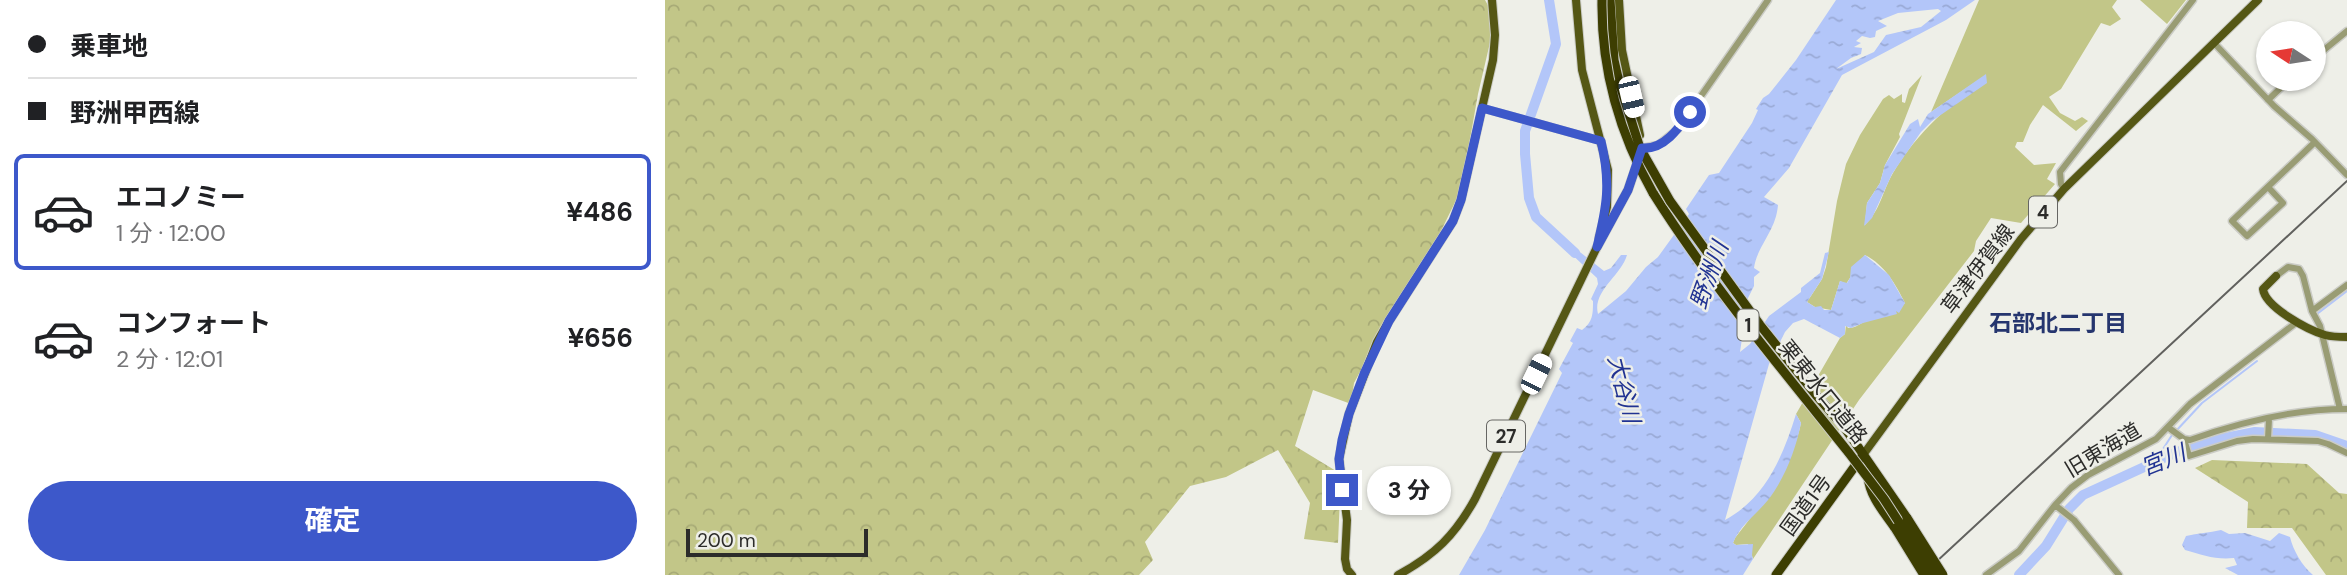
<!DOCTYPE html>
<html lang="ja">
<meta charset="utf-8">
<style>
body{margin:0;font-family:"DM Sans","Noto Sans JP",sans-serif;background:#f2f2f2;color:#202124;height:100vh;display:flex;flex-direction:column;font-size:26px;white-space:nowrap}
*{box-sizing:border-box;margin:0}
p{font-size:23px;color:#757577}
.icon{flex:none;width:38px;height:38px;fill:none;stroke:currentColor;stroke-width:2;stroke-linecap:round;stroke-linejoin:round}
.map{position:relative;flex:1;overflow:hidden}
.details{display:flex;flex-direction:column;background:#fff;width:665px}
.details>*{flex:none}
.top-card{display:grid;align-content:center;height:154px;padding:0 28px;background:#fff}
.needle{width:46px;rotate:282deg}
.buttons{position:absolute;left:1591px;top:21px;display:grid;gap:14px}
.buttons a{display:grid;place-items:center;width:70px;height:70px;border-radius:50%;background:#fff;box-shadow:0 2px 5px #0004;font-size:35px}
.scale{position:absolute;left:21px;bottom:18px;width:182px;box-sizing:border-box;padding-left:7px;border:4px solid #2c2c2a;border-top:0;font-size:19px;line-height:24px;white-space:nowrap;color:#2c2c2a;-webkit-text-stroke:5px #eeefe8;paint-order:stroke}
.end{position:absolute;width:32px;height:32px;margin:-16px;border:9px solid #3d58ca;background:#fff;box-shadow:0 0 0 4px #fff}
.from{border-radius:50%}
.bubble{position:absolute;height:49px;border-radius:24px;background:#fff;box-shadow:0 2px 5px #0004;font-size:23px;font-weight:700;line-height:49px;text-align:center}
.car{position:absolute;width:21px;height:42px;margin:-21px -10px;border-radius:9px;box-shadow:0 0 5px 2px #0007;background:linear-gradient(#fff 24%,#345 0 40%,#fff 0 76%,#345 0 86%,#fff 0)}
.top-card b{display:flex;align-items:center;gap:24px;height:66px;font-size:26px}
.top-card b+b{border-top:2px solid #e0e0e0}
.top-card i{width:18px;height:18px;background:#202124}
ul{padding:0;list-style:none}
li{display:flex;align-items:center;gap:21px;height:116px;margin:0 14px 10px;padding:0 14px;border:4px solid transparent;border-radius:10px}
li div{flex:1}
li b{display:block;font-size:26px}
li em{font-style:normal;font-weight:700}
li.on{border-color:#3d58ca}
li>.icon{width:63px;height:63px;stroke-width:1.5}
.action{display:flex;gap:14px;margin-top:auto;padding:14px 28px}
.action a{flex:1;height:80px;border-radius:42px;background:#3d58ca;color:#fff;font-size:28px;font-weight:700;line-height:80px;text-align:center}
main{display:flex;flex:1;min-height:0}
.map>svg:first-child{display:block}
</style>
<main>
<section class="details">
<div class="top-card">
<b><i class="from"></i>乗車地</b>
<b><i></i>野洲甲西線</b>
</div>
<ul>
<li class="on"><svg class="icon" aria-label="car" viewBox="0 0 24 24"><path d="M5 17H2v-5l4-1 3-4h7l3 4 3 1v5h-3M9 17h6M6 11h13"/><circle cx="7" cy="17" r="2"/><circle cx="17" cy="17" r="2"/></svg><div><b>エコノミー</b><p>1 分 · 12:00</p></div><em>¥486</em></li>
<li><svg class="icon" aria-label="car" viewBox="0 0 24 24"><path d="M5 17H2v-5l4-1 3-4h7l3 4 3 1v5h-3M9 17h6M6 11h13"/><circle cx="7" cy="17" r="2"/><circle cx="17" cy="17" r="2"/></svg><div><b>コンフォート</b><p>2 分 · 12:01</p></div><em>¥656</em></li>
</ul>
<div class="action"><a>確定</a></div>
</section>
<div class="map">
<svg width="1682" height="575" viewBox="0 0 1682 575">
<defs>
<pattern id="forest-crowns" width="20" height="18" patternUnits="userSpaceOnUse" patternTransform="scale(1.75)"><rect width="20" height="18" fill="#c2c688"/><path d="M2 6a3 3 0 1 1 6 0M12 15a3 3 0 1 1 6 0" fill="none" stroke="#a7aa76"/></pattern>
<pattern id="water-ripples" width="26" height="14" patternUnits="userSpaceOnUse" patternTransform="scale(1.75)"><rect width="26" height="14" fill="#b3c6f9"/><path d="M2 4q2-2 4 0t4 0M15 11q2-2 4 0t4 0" fill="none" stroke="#9aaad6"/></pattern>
</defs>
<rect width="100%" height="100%" fill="#eeefe8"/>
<path fill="#c2c688" d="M 1314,0 L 1452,0 L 1447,7 L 1456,19 L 1445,26 L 1436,23 L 1396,89 L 1384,97 L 1395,113 L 1410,121 L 1417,117 L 1423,121 L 1411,131 L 1378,105 L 1365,125 L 1358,142 L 1352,142 L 1350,147 L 1369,165 L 1391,163 L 1382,179 L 1390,184 L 1356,223 L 1326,218 L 1311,241 L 1309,251 L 1194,400 L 1088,559 L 1083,544 L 1071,545 L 1068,543 L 1070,538 C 1097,503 1127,466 1136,423 L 1131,414 L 1175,338 L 1180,334 L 1181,325 L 1183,328 C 1190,328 1193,325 1199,322 C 1215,315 1225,317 1240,303 C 1231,285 1220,265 1200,255 L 1181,284 L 1175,281 L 1166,310 L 1150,307 L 1142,302 L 1157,279 L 1161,267 L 1172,201 L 1181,164 L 1195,135 L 1218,99 L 1224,95 L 1229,99 L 1237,94 L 1237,102 L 1240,103 L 1244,89 L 1257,75 L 1234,134 L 1235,137 L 1220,165 L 1215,183 L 1202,203 L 1200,225 C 1215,211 1218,190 1228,173 C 1253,131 1284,106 1321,75 L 1266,112 Z
M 1475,0 L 1521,0 L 1502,24 Z"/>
<path fill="url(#forest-crowns)" d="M 0,0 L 820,0 L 825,9 L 827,34 L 813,94 L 796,190 L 757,270 L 725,316 L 689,383 L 686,404 L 648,390 L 630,446 L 676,474 L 673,543 L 639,539 L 645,503 L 613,450 L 561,477 L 525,486 L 480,542 L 488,560 L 474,575 L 0,575 Z
M 1547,460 L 1642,464 L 1674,493 L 1682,494 L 1682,575 L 1661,575 L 1627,528 L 1582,528 L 1583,502 L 1530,468 Z"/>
<path fill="url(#water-ripples)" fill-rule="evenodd" d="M 1171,0 L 1310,0 L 1281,20 L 1177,75 L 1124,168 L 1099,197 L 1113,205 C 1111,231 1092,246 1089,268 L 1095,272 L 1089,277 L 1089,286 L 1083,298 L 1075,352 L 1085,344 L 1104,316 L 1136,292 L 1136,288 L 1155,273 L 1160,253 L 1164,252 L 1157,279 L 1142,302 L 1150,307 L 1156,306 L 1159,310 L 1166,310 L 1175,281 L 1182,283 L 1185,278 L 1186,267 L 1200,255 L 1224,275 L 1240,303 L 1234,313 L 1231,311 L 1232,314 L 1198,323 L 1186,328 L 1180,326 L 1180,334 L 1175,338 L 1139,319 L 1128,323 L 1120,332 L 1104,364 L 1060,520 C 1101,498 1118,456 1131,414 L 1136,423 C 1131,449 1120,478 1103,500 C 1092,514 1075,525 1068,543 L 1071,545 L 1088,544 L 1087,555 L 1088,559 L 1078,575 L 794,575 L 820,530 L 897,373 L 894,369 L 908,343 L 905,341 L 912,328 L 917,330 C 928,322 928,314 928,301 L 926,299 L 933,284 L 932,278 L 902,250 L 903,249 L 898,245 L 900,242 L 906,245 L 939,271 L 946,268 L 956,255 L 962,255 C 956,276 927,291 933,314 L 961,291 L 981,267 L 993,257 L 1024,214 L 1021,209 L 1044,175 L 1054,173 L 1087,123 L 1093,110 L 1091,109 L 1098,98 L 1104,94 L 1131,60 ZM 1273,9 L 1276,11 L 1256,27 L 1221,35 L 1209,52 L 1171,69 L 1186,58 L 1196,54 L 1197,48 L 1189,47 L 1196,43 L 1191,41 L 1197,36 L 1205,38 L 1210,37 L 1211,31 L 1222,26 L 1213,21 L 1233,13 Z
M 1321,74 L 1322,83 L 1267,121 L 1256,132 L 1227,174 L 1207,218 L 1199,226 L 1202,203 L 1215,183 L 1220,165 L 1245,124 L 1253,119 L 1255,127 L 1263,114 Z
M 1556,530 L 1564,534 L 1580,533 L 1605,541 L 1614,533 L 1625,537 C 1628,550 1637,566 1648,575 L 1573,575 L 1560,568 L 1572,565 L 1569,558 C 1551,560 1537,555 1520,550 L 1517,545 L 1521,536 C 1533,533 1544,533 1556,530 Z"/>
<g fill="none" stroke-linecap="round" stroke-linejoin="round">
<path stroke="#b3c6f9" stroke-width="2" d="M 1652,314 L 1682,291
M 1511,431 L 1537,403 L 1592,361
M 1489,463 L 1507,435"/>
<path stroke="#b3c6f9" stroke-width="10" d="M 884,0 L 891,44 L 860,131 L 860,154 L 864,198 L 871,217 L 910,253
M 1354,575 L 1381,546 L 1404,509 L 1418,495 L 1512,452 L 1555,439 L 1590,432 L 1650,435 L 1682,446"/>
<g stroke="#cbccc6" stroke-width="9">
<path id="minor" d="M 1549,43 L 1609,106 L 1647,139 L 1682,175
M 1648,59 L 1682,31
M 1603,100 L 1625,79
M 817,108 L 936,141
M 977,148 L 993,145 L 1013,129 L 1103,0
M 1603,187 L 1618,203 L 1582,236 L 1567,221 L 1650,142
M 1399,189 L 1396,184 L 1395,172 L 1528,0
M 1611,276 L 1623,267 L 1634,269 L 1638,276 L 1647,311 L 1655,326 L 1675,409
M 1647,311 L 1682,285
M 1504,428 L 1519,439 L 1525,440 C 1575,422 1629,409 1682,409
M 1519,439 L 1524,456 L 1572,441 L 1588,439 L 1653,441 L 1663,444 L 1682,453
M 1603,439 L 1604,419
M 1390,505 L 1409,520 L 1454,575
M 1321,575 L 1354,551 L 1390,505 L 1406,488 L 1423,475 L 1491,439 L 1525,404 L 1632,322"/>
</g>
<g stroke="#cbccc6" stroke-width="10">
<path id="major" d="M 911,0 L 917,70 L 943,170 L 942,207 L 934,238
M 954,0 L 957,50 L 975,135
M 1611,276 L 1598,289 C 1600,307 1643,330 1660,335 C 1667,337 1674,337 1682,337
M 1198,455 L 1356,239 L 1399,189 L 1593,0
M 687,575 L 682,569 L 680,559 L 682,520 L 674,459 L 684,414 L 712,342 L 724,321 L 788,221 L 796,200 L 828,60 L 830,35 L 827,0
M 733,575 C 770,555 790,535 810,499 L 932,247 L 963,190 L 973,161"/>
</g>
<g stroke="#cbccc6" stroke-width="11">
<path id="highway" d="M 945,0 L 949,60 L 954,82
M 988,193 C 1046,285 1116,368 1184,453
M 1189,441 L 1242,518
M 1203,477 C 1205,497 1219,512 1230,528
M 1111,575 L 1198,455"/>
</g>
<use href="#minor" stroke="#999c74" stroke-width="6"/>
<use href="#major" stroke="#555715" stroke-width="8"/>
<use href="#highway" stroke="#3d3e02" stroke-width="9"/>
<path stroke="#61615e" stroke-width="2" d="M 1257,575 L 1682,181"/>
<g stroke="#cbccc6" stroke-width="11" stroke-linecap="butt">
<path id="highway-bridge" d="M 937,0 C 936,69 954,133 988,193
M 954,82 L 975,148 L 1005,201 L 1095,325 L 1151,395 L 1179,427 L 1189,441
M 1184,453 L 1219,499 L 1268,575
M 1242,518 L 1278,575
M 1230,528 L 1259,575"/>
</g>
<use href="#highway-bridge" stroke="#3d3e02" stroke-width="9"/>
</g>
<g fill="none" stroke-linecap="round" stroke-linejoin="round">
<path stroke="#3d58ca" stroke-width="9" d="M 677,490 L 674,459 L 677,440 L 684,414 L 699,374 L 724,321 L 788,221 L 796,200 L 817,108 L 936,141 C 946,183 942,206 932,247 L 963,190 L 977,148 C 999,150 1014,128 1025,112"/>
</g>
<g text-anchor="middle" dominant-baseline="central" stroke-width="5" stroke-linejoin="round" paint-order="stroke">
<g fill="#eeefe8" stroke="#666663" stroke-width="2">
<rect x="1364" y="196.5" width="28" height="31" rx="5"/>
<rect x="1072.5" y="309.5" width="21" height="31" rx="5"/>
<rect x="822" y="420.5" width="38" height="31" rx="5"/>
</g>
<g font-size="19" font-weight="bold" fill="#2c2c2a">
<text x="1378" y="212">4</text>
<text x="1083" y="325">1</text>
<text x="841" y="436">27</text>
</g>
<g font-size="21" fill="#2c2c2a" stroke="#eeefe8">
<text transform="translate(1313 269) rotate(-53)">草津伊賀線</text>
<text transform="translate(1158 392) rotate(51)">栗東水口道路</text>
<text transform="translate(1438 450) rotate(-31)">旧東海道</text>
<text transform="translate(1141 505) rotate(-54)">国道1号</text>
</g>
<g font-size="23" font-style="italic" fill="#213392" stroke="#eeefe8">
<text transform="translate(1044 275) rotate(-70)">野洲川</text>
<text transform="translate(959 389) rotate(76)">大谷川</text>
<text transform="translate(1498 460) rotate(-22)">宮川</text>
</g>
<g font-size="23" font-weight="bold" fill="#25356e" stroke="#eeefe8">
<text x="1393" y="323">石部北二丁目</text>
</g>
</g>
</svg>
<div class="buttons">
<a><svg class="needle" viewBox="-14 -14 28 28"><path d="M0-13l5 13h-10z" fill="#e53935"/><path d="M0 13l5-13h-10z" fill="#757577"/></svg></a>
</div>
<div class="scale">200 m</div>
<i class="end from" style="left:1025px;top:112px"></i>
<i class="end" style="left:677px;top:490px"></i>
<div class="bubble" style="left:702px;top:466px;width:84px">3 分</div>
<i class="car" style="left:966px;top:97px;rotate:167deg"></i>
<i class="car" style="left:871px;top:374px;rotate:26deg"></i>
</div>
</main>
